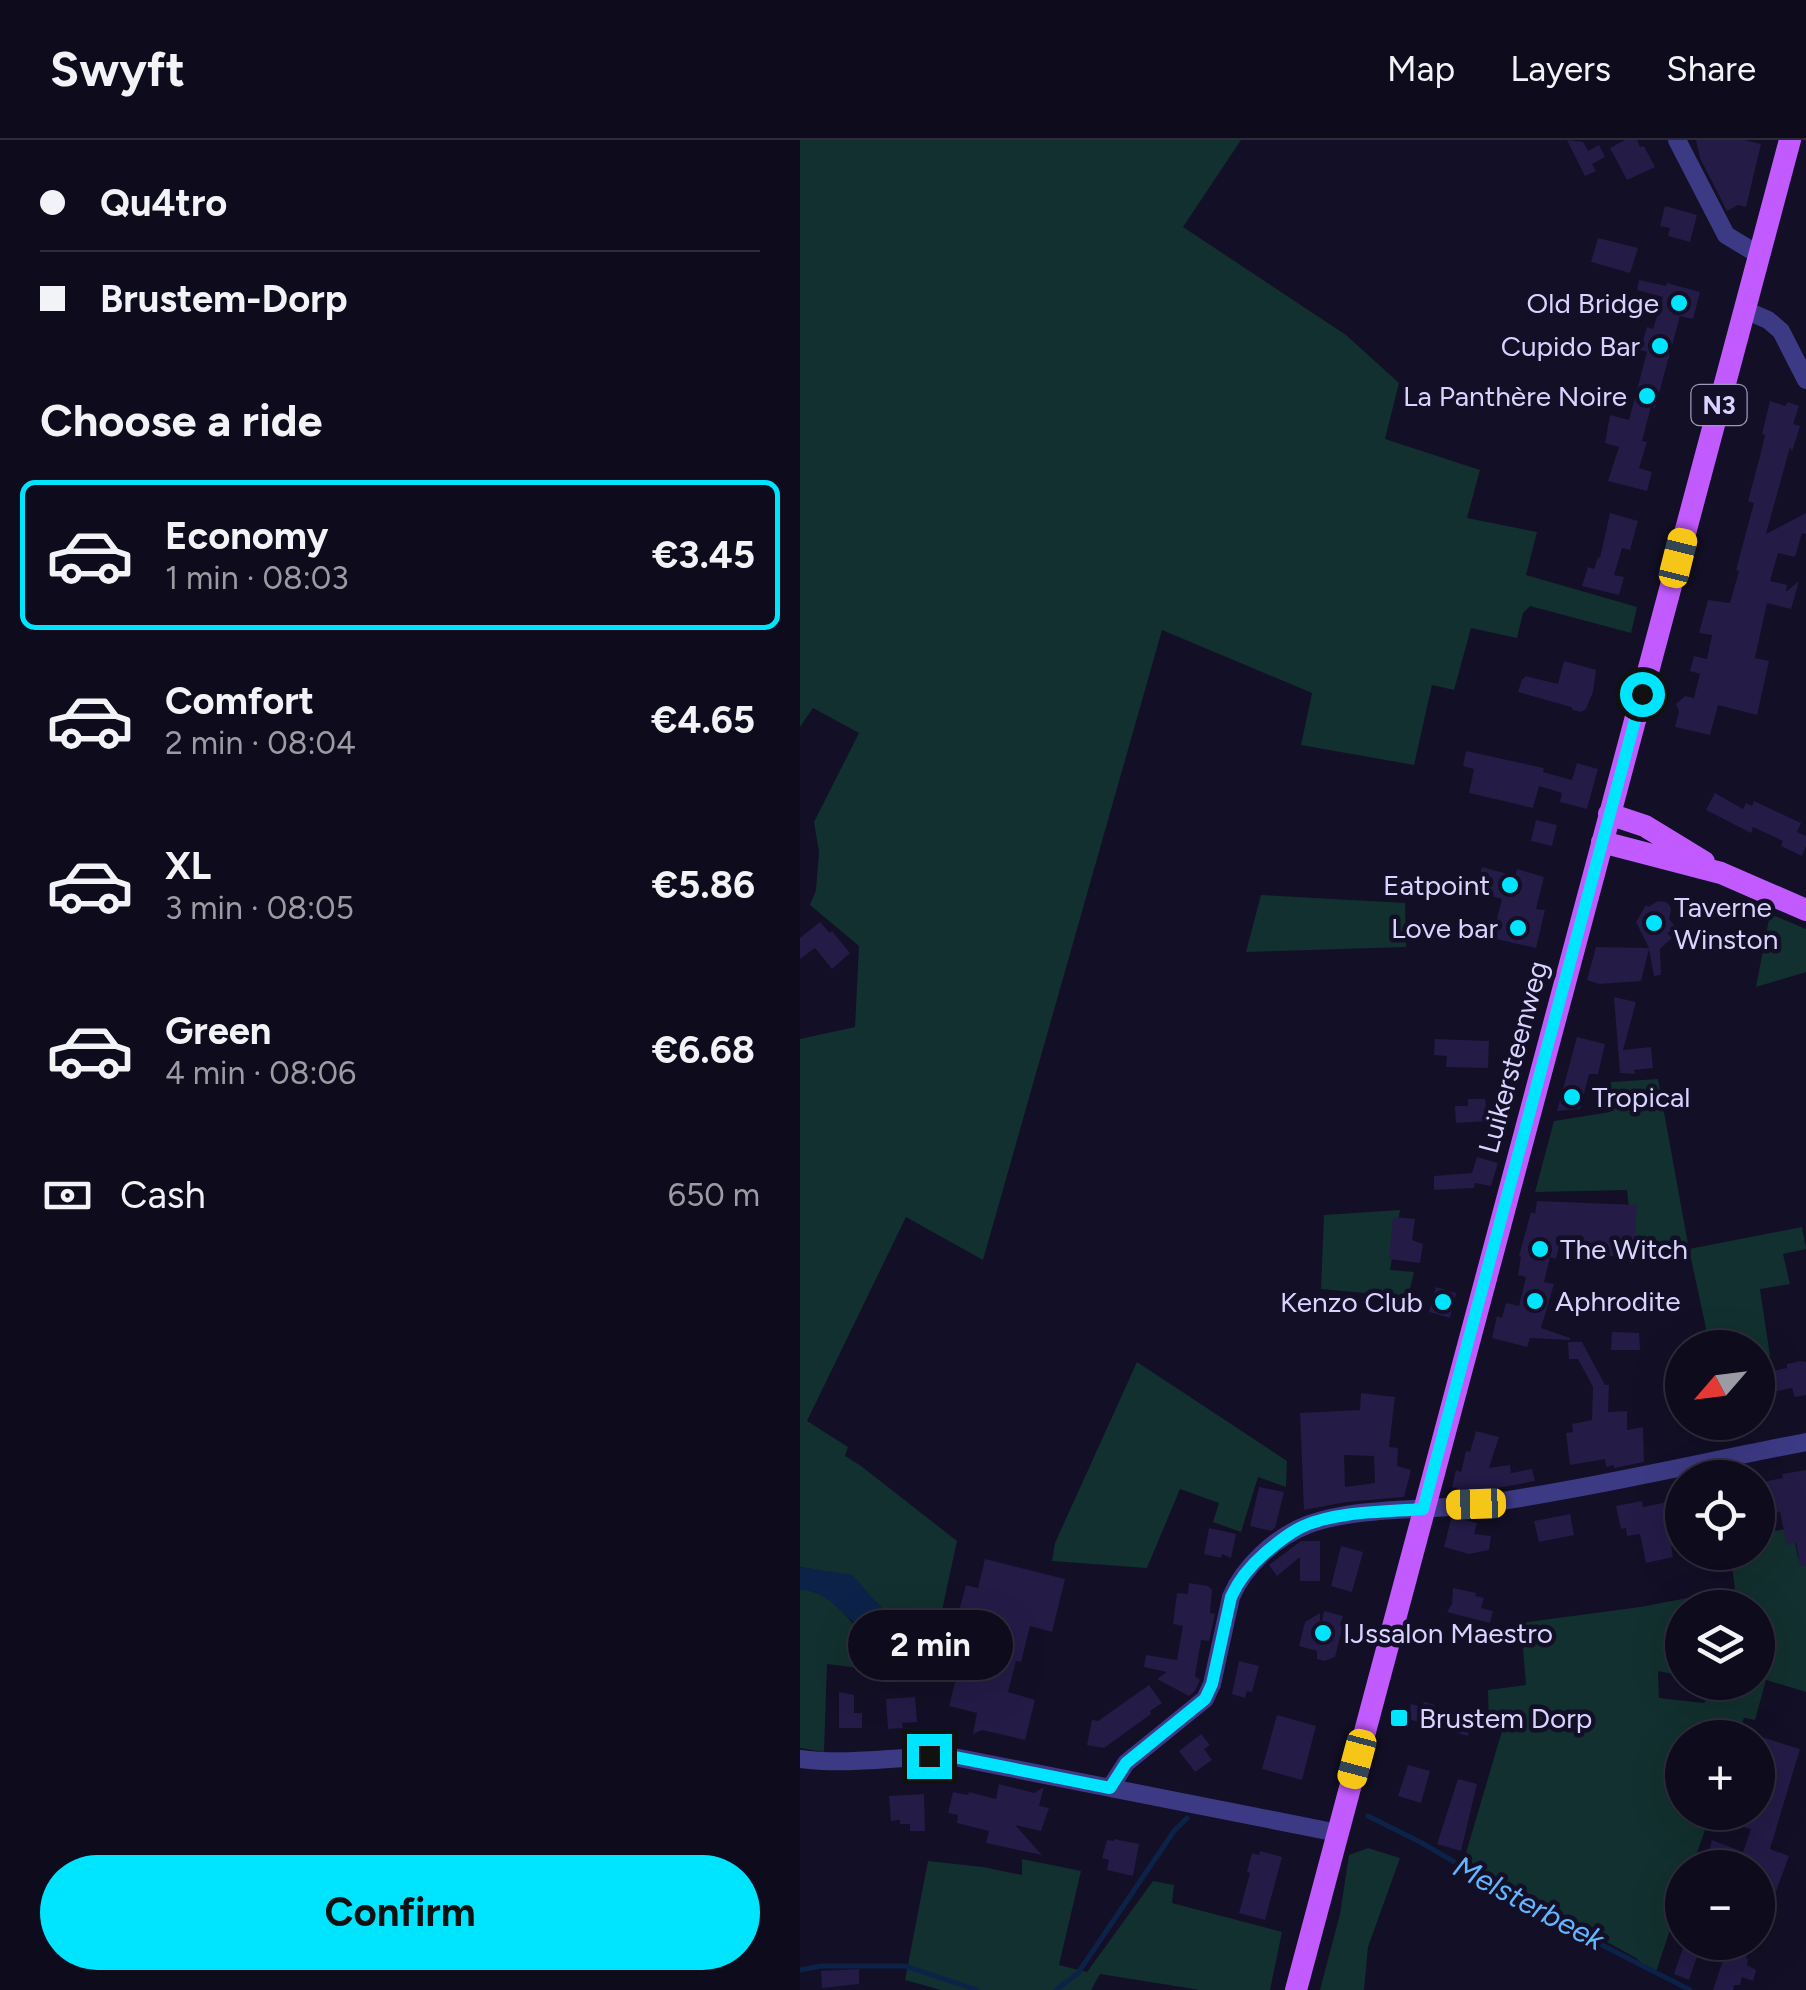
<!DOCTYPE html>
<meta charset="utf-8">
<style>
body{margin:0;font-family:Figtree,sans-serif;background:#1c1929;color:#f1f3f6;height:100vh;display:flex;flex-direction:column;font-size:38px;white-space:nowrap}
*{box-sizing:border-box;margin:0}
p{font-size:32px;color:#9b9ba3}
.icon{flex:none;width:55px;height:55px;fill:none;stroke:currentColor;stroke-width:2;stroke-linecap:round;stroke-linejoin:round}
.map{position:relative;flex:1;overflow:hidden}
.side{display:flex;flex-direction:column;background:#0e0b1c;width:800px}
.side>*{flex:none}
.banner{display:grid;align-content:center;height:220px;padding:0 40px;background:#0e0b1c}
.needle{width:65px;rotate:242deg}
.fabs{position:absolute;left:865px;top:1190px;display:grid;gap:20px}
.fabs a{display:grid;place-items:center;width:110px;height:110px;border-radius:50%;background:#0e0b1c;box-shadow:0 10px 40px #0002,0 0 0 2px #2e2b3b;font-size:50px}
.end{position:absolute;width:45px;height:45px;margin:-22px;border:12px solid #00e5ff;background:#111;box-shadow:0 0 0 5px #111}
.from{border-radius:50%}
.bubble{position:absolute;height:70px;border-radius:35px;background:#0e0b1c;box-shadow:0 10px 40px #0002,0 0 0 2px #2e2b3b;font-size:32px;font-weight:700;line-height:70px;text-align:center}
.car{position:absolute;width:30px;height:60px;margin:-30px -15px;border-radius:12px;box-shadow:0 0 8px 2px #0007;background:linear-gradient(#f5c518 24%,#345 0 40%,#f5c518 0 76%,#345 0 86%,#f5c518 0)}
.banner b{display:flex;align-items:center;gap:35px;height:95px;font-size:38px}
.banner b+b{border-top:2px solid #2e2b3b}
.banner i{width:25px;height:25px;background:#f1f3f6}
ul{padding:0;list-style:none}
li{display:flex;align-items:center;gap:30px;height:150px;margin:0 20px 15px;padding:0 20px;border:5px solid transparent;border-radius:15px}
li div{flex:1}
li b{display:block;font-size:38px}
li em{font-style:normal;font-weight:700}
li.selected{border-color:#00e5ff}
li>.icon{width:90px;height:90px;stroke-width:1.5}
h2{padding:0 40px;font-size:45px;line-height:120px}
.pay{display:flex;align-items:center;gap:25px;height:110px;padding:0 40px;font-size:38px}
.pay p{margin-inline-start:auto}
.action{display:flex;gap:20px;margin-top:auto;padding:20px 40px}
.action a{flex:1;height:115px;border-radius:60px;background:#00e5ff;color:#111;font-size:40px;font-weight:700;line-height:115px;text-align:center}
header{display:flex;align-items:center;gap:60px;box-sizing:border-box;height:140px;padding:0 50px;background:#0e0b1c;border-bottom:2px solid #2e2b3b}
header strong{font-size:48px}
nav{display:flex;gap:55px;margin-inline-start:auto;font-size:35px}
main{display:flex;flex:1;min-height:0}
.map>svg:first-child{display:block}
</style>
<header>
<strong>Swyft</strong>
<nav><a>Map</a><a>Layers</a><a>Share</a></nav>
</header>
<main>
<section class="side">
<div class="banner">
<b><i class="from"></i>Qu4tro</b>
<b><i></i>Brustem-Dorp</b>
</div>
<h2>Choose a ride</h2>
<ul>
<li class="selected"><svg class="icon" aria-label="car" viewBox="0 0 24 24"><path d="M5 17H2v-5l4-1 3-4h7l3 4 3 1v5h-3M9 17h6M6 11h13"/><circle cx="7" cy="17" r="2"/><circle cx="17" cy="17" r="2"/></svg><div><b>Economy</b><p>1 min · 08:03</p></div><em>€3.45</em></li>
<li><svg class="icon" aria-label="car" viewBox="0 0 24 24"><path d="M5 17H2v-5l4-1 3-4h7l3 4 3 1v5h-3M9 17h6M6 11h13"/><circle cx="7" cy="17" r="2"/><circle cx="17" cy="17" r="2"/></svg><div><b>Comfort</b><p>2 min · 08:04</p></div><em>€4.65</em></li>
<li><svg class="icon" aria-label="car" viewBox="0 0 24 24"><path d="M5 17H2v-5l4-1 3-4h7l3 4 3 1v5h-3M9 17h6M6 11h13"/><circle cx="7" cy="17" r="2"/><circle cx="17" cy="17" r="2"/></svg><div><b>XL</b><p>3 min · 08:05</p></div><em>€5.86</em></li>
<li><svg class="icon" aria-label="car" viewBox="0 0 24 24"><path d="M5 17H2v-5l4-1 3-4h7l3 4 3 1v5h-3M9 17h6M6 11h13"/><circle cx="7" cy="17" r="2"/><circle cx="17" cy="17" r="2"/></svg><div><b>Green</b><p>4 min · 08:06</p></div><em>€6.68</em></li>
</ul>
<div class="pay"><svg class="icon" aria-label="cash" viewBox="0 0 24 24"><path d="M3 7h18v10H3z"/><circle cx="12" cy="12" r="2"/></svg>Cash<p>650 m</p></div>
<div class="action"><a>Confirm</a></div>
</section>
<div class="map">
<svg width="1006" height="1850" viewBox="0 0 1006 1850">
<rect width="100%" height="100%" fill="#130f26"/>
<path fill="#12302f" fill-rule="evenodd" d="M 0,0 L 441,0 L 383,87 L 546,195 L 599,243 L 585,299 L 680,330 L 667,378 L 737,392 L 726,435 L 837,467 L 831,493 L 730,466 L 723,473 L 717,498 L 671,488 L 654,550 L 632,545 L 614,625 L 501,605 L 512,553 L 362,490 L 183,1120 L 106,1077 L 7,1281 L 48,1307 L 45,1316 L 61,1326 L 157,1401 L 129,1531 L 101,1533 L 27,1524 L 24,1612 L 0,1608 L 0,1449 C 25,1451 41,1469 57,1488 L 89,1475 L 74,1460 L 11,1429 L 0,1427 L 0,899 L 55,887 L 59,806 L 10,765 L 16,750 L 19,712 L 14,682 L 59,593 L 13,568 L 0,587 Z
M 461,755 L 605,763 L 606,807 L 446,812 Z
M 970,774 L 1006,789 L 1006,832 L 956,847 Z
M 858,939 L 888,1104 L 834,1116 L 827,1050 L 735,1052 L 754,981 L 810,972 L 811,942 Z
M 600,1070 L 590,1130 L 614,1132 L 608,1157 L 521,1149 L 524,1075 Z
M 1002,1087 L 1006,1109 L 983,1114 L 990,1144 L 960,1149 L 970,1216 L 958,1219 L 958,1208 L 910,1207 L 889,1109 Z
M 337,1222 L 487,1321 L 486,1347 L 458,1337 L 441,1392 L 413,1382 L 419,1363 L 380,1349 L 347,1428 L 252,1421 L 255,1403 Z
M 992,1388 L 998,1418 L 1006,1417 L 1006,1552 L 966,1540 L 955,1580 L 944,1578 L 937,1597 L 882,1598 L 882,1672 L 911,1673 L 892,1727 L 882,1728 L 882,1754 L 855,1835 L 836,1818 L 663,1723 L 702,1591 L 689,1582 L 688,1550 L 726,1545 L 721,1483 L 840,1467 L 935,1449 L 930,1413 L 958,1412 L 958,1394 ZM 882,1468 L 958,1468 L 958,1542 L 912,1543 L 914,1544 L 904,1563 L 859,1558 L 858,1531 L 882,1536 Z
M 568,1708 L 600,1718 L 568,1807 L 564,1850 L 520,1850 L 540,1774 L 549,1715 Z
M 222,1719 L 281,1731 L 259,1825 L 287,1832 L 353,1741 L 374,1745 L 372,1763 L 482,1792 L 470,1850 L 400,1850 L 300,1834 L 291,1850 L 141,1850 L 105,1840 L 128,1721 L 183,1727 L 222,1735 Z"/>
<path fill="#0c2248" d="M 0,1427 L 53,1435 L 74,1460 L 89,1475 L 92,1493 L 73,1498 C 48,1482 32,1452 0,1449 Z"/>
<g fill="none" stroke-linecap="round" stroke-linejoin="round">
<path stroke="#0c2248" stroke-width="5" d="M 568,1676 L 622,1703 L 761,1784 L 890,1850
M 0,1830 L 21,1826 L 105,1826 L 177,1850
M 256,1850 L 278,1833 L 374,1691 L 387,1678"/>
</g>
<path fill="#241b47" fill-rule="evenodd" d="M 767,0 L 783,2 L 788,11 L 799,5 L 805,17 L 792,24 L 796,31 L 785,36 Z
M 825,0 L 837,0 L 840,7 L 844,6 L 855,27 L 827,40 L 810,8 Z
M 896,0 L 944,0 L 961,4 L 946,67 L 938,65 L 927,71 L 900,18 Z
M 865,66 L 897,75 L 890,102 L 868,96 L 870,88 L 860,86 Z
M 798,98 L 838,108 L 830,133 L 791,122 Z
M 839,140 L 866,146 L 867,143 L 900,152 L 893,179 L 880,176 L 855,268 L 851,267 L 842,301 L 847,302 L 839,328 L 852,332 L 847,351 L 808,341 L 819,307 L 805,303 L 810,275 L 829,280 L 847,212 L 840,210 L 847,187 L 853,189 L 863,157 L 837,150 Z
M 970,261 L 985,266 L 988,262 L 999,266 L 993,284 L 1000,286 L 992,312 L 990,307 L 966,394 L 1006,373 L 1006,394 L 1002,393 L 995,417 L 978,413 L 970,441 L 987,445 L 986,452 L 999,441 L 991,469 L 967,463 L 955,518 L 969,521 L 957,575 L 918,565 L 910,595 L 875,587 L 879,571 L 876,564 L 885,556 L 894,558 L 900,534 L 890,531 L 894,516 L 907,519 L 912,495 L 899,493 L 908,460 L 930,463 L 939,431 L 936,430 L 954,363 L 948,361 L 960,316 L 965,295 L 962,294 Z
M 810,373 L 838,381 L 830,410 L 822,408 L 814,435 L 824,437 L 819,455 L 782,446 L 788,427 L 794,429 L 798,417 L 800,418 Z
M 764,521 L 796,530 L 793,552 L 786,569 L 781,572 L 773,570 L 771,567 L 718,552 L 722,539 L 724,539 L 725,536 L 758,544 Z
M 666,611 L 744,628 L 743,632 L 772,640 L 777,623 L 798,629 L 787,669 L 760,662 L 762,653 L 739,646 L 733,668 L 669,653 L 674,629 L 663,626 Z
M 915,653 L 943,669 L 946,663 L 952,666 L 954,661 L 1001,683 L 997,692 L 1006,696 L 1006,706 L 1002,716 L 981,706 L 983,701 L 953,687 L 951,693 L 906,670 Z
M 736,680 L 757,685 L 752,706 L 731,701 Z
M 682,727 L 715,736 L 717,729 L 744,737 L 736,769 L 745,770 L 736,808 L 692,798 L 702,759 L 675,752 Z
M 858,761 L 866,762 L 870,766 L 871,771 L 869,779 L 877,788 L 867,793 L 872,798 L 860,809 L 861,835 L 854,836 L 849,809 L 841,841 L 799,844 L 787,840 L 796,807 L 849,808 L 836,782 L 846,765 L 848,767 Z
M 20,782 L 30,793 L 32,791 L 50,813 L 32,829 L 15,808 L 0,819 L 0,798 Z
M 814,857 L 836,862 L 823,910 L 851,907 L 853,928 L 834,930 L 835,934 L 820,933 Z
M 777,897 L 805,904 L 798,934 L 789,934 L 780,969 L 757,971 Z
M 635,899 L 689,901 L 688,928 L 646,927 L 647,916 L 634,915 Z
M 668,959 L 685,959 L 686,967 L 689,967 L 690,981 L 656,983 L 655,966 L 668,966 Z
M 677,1017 L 698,1023 L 691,1046 L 675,1043 L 674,1048 L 634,1050 L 634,1036 L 672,1033 Z
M 737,1061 L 837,1065 L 834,1115 L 809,1116 L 808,1106 L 760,1102 L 756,1119 L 750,1117 L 744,1142 L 754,1144 L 741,1188 L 770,1198 L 770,1200 L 730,1198 L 727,1207 L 692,1198 L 697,1176 L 702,1178 L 706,1163 L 719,1166 L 726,1137 L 718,1135 L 721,1117 L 719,1116 L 731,1072 L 735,1074 Z
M 593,1077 L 615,1079 L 612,1100 L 623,1104 L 620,1123 L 589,1119 Z
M 636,1147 L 656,1153 L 650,1178 L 629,1172 Z
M 812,1192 L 839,1193 L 840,1210 L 811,1210 Z
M 768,1202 L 782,1202 L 805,1245 L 809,1245 L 808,1272 L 827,1271 L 827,1290 L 843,1287 L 844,1322 L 814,1328 L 814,1325 L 806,1327 L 805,1319 L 770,1325 L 766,1293 L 773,1292 L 772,1284 L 792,1280 L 793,1247 L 778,1219 L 769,1219 Z
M 1001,1221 L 1006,1222 L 1006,1255 L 995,1257 L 992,1248 L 958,1255 L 958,1234 L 987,1228 L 987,1224 Z
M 561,1253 L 595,1257 L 589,1307 L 598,1308 L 597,1326 L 611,1330 L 604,1357 L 546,1362 L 504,1370 L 500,1273 L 560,1270 ZM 544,1315 L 574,1316 L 575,1343 L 545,1347 Z
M 676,1291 L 699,1297 L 689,1328 L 710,1325 L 711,1333 L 732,1329 L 735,1341 L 671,1353 L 652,1347 L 656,1330 L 661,1332 L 666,1311 L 670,1312 Z
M 1006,1330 L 1006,1426 L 1000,1426 L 996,1403 L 987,1405 L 980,1372 L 958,1377 L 958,1343 L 983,1338 L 982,1334 Z
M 459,1347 L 484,1352 L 475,1388 L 471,1391 L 450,1386 Z
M 882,1359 L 882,1405 L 871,1406 L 873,1417 L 846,1423 L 840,1394 L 827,1396 L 826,1388 L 821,1389 L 816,1366 L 842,1361 L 843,1367 Z
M 770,1374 L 774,1395 L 739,1402 L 734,1381 Z
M 651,1379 L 661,1379 L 677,1383 L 674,1394 L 691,1396 L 689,1410 L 669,1414 L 644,1407 Z
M 409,1388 L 436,1394 L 431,1418 L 422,1414 L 421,1418 L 404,1414 Z
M 501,1401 L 520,1401 L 520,1441 L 500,1441 L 500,1417 L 477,1436 L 469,1425 Z
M 541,1406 L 563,1412 L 552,1452 L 531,1446 Z
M 185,1419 L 265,1439 L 252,1492 L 230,1486 L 221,1522 L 216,1521 L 208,1552 L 235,1560 L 225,1600 L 182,1590 L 173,1594 L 177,1573 L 149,1566 L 161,1519 L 156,1518 L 158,1512 L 154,1490 L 166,1445 L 178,1448 Z
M 389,1443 L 408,1446 L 412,1450 L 410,1473 L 415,1474 L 409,1501 L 401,1500 L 395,1536 L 400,1540 L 395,1551 L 389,1556 L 357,1539 L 367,1532 L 344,1527 L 346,1515 L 377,1520 L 383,1486 L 373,1484 L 377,1453 L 388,1454 Z
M 653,1448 L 676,1453 L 675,1456 L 684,1458 L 681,1468 L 693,1471 L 690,1483 L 647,1472 L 652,1464 Z
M 524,1471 L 543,1476 L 540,1485 L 543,1486 L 535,1517 L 524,1521 L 517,1519 L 517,1511 L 499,1506 L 505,1482 L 520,1473 L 520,1481 L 522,1481 Z
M 439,1521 L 459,1526 L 452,1552 L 447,1551 L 445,1558 L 432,1554 Z
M 349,1545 L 362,1563 L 350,1571 L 351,1574 L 304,1608 L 287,1605 L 292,1580 L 298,1581 Z
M 39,1552 L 54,1555 L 54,1573 L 62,1573 L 62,1588 L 39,1588 Z
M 115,1557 L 117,1582 L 102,1583 L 103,1588 L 88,1589 L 86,1559 Z
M 624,1562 L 635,1565 L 632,1574 L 670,1584 L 668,1596 L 601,1577 L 603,1568 L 610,1569 L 611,1564 L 622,1567 Z
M 477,1575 L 516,1586 L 502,1640 L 462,1629 Z
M 401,1594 L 410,1605 L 404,1609 L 412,1620 L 395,1632 L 379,1611 Z
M 958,1596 L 1000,1609 L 970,1709 L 989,1716 L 959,1798 L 958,1728 L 904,1728 L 912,1700 L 943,1712 L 951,1689 L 905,1676 L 906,1672 L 958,1672 Z
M 608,1625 L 630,1631 L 621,1663 L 598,1656 Z
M 658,1639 L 677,1644 L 661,1711 L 637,1704 Z
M 199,1644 L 234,1653 L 244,1647 L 239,1666 L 249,1668 L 241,1691 L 215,1685 L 242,1715 L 186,1703 L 189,1691 L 157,1683 L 158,1675 L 148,1673 L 153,1652 L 168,1655 L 169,1652 L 196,1659 Z
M 124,1654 L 125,1691 L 110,1691 L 110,1684 L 100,1684 L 100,1680 L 91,1681 L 89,1656 Z
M 314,1699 L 339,1704 L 333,1736 L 307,1730 L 309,1720 L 302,1718 L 307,1700 L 314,1701 Z
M 460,1711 L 482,1717 L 465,1780 L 439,1773 L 450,1733 L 447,1732 L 452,1713 L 459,1715 Z
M 885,1802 L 902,1802 L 889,1840 L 874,1834 Z
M 929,1802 L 951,1802 L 946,1819 L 948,1819 L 947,1825 L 956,1830 L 953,1841 L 942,1837 L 940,1845 L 934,1845 L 933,1850 L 913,1850 Z
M 59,1829 L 59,1844 L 22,1848 L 21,1831 Z"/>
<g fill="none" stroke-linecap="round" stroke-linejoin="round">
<path stroke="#3d3a85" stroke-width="18" d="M 877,0 L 926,95 L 959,115
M 945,170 L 968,180 L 981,191 L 1006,240
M 0,1619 C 51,1626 103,1615 154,1617 L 538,1693
M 310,1648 L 326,1623 L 405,1559 L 412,1544 L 431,1457 C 444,1426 476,1397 507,1385 C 556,1366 629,1371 682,1364 C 791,1348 898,1323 1006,1302"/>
<path stroke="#c25bff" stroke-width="22" d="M 809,674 L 845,686 L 904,722
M 802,702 L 921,733 L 1006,770
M 496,1850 L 990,0"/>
</g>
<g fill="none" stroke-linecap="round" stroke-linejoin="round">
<path stroke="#00e5ff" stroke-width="12" d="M 129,1616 L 154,1617 L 310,1648 L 326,1623 L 405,1559 L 412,1544 L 431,1457 C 439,1439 450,1426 465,1413 C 477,1403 490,1392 504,1386 C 538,1371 586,1372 623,1369 L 842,554"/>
</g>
<g fill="#00e5ff" stroke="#130f26" stroke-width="4">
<circle cx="879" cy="163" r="10"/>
<circle cx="860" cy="206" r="10"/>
<circle cx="847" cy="256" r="10"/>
<circle cx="710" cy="745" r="10"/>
<circle cx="854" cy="783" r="10"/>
<circle cx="718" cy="788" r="10"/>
<circle cx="772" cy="957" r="10"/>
<circle cx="740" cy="1109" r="10"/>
<circle cx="735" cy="1161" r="10"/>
<circle cx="643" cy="1162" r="10"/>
<circle cx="523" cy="1493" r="10"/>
<rect x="589" y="1568" width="20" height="20" rx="5"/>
</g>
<g text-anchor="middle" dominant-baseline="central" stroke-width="9" stroke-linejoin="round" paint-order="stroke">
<rect fill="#130f26" stroke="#9e99be" stroke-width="2.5" x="891.5" y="245" width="55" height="40" rx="8"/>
<g font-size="25" font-weight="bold" fill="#d9d4ff">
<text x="919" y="265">N3</text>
</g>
<g font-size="28" fill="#d9d4ff" stroke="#130f26" text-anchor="end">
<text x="859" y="163">Old Bridge</text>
<text x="840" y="206">Cupido Bar</text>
<text x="827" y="256">La Panthère Noire</text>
<text x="690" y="745">Eatpoint</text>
<text x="874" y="767" text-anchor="start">Taverne<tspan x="874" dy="32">Winston</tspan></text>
<text x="698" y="788">Love bar</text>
<text x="792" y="957" text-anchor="start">Tropical</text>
<text x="760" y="1109" text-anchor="start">The Witch</text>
<text x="755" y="1161" text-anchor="start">Aphrodite</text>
<text x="623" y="1162">Kenzo Club</text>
<text x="543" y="1493" text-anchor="start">IJssalon Maestro</text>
<text x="619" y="1578" text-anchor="start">Brustem Dorp</text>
</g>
<g font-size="28" fill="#d9d4ff" stroke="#130f26">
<text transform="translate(713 917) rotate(-75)">Luikersteenweg</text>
</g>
<g font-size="30" font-style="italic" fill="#62b6ff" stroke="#130f26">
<text transform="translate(729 1763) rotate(28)">Melsterbeek</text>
</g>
</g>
</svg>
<div class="fabs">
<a><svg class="needle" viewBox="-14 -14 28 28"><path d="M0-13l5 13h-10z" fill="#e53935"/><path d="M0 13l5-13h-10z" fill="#9b9ba3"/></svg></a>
<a><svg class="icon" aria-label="locate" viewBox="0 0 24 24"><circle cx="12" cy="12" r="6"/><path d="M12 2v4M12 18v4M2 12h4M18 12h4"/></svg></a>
<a><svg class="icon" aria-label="layers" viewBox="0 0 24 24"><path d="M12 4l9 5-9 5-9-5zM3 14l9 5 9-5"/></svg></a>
<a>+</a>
<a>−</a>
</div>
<i class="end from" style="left:842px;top:554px"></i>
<i class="end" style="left:129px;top:1616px"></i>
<div class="bubble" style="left:48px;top:1470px;width:165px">2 min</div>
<i class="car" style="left:878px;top:418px;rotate:14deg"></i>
<i class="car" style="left:676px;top:1364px;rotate:268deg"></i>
<i class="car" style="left:557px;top:1619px;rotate:195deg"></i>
</div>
</main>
